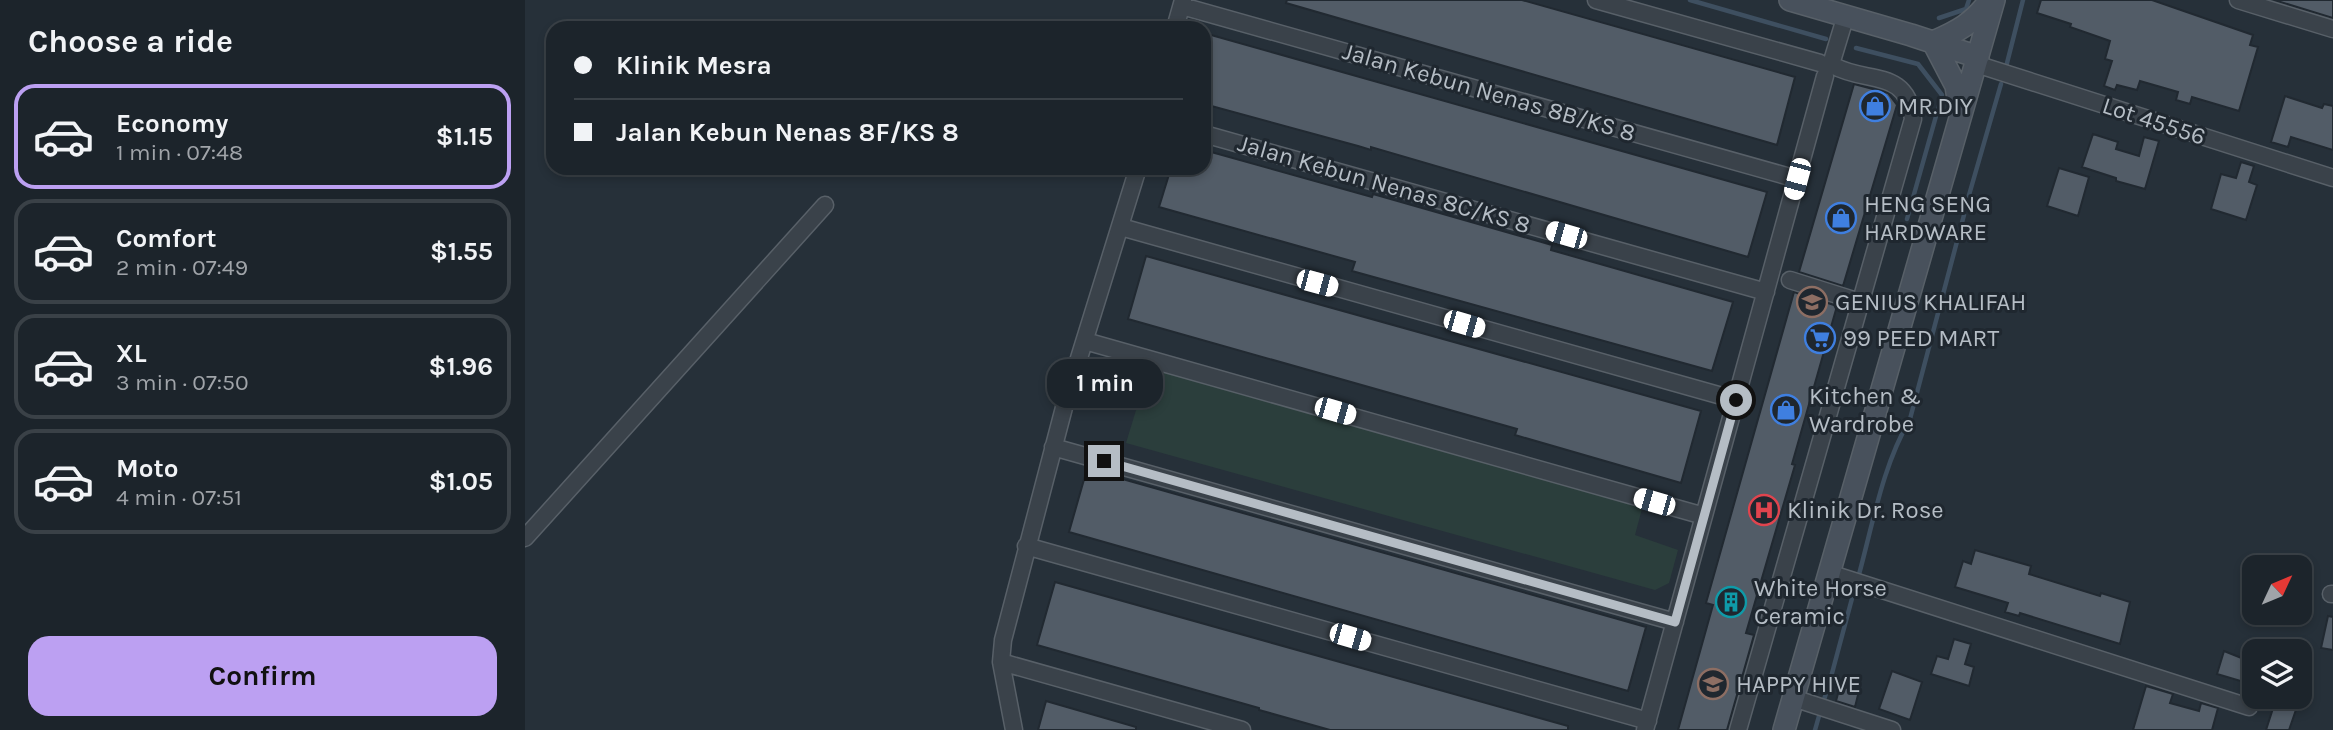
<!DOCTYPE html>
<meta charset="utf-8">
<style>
body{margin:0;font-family:Karla,sans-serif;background:#252c33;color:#f1f3f6;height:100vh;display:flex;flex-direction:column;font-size:26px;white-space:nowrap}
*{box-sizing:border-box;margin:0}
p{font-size:23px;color:#a0a4a9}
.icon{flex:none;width:38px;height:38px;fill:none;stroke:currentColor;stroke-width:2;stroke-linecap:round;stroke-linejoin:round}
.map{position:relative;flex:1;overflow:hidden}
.details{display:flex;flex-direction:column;background:#1c242b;width:525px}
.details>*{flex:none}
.guide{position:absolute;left:21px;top:21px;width:665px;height:154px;border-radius:21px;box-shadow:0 4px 10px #0003,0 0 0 2px #3a4147;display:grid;align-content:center;height:154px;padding:0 28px;background:#1c242b}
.needle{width:46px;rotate:46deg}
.fabs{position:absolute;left:1717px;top:555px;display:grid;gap:14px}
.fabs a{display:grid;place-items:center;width:70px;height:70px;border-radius:14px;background:#1c242b;box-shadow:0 4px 10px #0003,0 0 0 2px #3a4147;font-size:35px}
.end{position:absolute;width:32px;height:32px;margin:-16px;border:9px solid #b5bdc5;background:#111;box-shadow:0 0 0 4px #111}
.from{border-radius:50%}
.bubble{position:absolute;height:49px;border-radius:21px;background:#1c242b;box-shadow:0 4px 10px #0003,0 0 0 2px #3a4147;font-size:23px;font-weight:700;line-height:49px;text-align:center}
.car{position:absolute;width:21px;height:42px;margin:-21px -10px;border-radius:9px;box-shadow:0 0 5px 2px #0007;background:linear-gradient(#fff 24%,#345 0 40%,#fff 0 76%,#345 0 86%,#fff 0)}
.guide b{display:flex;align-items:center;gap:24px;height:66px;font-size:26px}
.guide b+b{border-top:2px solid #3a4147}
.guide i{width:18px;height:18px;background:#f1f3f6}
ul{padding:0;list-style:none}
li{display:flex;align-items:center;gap:21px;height:105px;margin:0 14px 10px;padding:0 14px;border:4px solid #3a4147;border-radius:21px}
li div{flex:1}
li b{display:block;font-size:26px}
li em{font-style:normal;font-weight:700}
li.current{border-color:#bca0f2}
li>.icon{width:63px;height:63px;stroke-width:1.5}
h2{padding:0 28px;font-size:32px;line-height:84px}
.action{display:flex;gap:14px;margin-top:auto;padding:14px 28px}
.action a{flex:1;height:80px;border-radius:21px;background:#bca0f2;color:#111;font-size:28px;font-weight:700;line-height:80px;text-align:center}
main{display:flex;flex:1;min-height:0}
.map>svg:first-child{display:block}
</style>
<main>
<section class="details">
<h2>Choose a ride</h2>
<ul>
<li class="current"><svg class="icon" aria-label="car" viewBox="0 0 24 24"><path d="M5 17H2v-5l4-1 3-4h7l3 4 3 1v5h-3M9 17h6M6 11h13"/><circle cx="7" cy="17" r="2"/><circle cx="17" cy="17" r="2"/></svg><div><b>Economy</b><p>1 min · 07:48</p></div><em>$1.15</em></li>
<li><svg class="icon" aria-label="car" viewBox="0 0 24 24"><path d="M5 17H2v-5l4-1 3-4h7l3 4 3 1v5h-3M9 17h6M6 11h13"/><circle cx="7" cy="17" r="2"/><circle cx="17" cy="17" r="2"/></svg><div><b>Comfort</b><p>2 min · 07:49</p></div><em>$1.55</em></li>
<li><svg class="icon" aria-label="car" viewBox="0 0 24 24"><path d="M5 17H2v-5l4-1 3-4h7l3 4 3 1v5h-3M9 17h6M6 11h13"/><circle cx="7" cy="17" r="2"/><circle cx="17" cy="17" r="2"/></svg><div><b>XL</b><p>3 min · 07:50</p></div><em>$1.96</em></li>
<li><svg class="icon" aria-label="car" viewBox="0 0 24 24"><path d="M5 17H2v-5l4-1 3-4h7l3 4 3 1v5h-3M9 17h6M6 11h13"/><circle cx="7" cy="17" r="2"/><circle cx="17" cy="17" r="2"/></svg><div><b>Moto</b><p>4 min · 07:51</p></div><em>$1.05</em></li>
</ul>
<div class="action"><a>Confirm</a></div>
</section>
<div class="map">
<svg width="1808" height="730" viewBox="0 0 1808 730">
<rect width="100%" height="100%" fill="#263039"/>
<path fill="#2b3e3c" d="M 584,357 L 1118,505 L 1110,535 L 1153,550 L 1144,583 L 1130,590 L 601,443 L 612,407 L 562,392 L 571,366 Z"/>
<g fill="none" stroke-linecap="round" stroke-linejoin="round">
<path stroke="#3e4f60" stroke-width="4.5" d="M 1165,0 L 1301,39
M 1414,18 L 1441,9 L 1444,0
M 1331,48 L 1393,64 L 1417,95 L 1382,219
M 1481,67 L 1498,0
M 1442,202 L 1476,84
M 1333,578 C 1348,524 1357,467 1385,419 L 1439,215
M 1306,677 L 1329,591
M 1298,703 L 1303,687
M 1290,730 L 1294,716"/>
</g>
<path fill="#525c67" stroke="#212931" stroke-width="2" d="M 762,0 L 997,0 L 1270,77 L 1252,145 L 761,3 Z
M 1516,0 L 1627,0 L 1728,35 L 1725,45 L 1733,47 L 1714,111 L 1667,97 L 1665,104 L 1651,100 L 1653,92 L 1615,81 L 1612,90 L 1592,85 L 1590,90 L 1579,86 L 1587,61 L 1580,59 L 1585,41 L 1545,27 L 1546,24 L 1512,13 Z
M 1749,0 L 1808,0 L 1808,18 Z
M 679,33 L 1242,192 L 1223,257 L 846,147 L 846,150 L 833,146 L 679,104 Z
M 1329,84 L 1363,93 L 1372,105 L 1318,286 L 1274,272 Z
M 1760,96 L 1797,108 L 1799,104 L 1808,106 L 1808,150 L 1766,137 L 1763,147 L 1746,142 Z
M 1568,134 L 1593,142 L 1591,149 L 1614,156 L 1619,137 L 1634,141 L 1620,189 L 1591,181 L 1591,178 L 1557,167 Z
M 679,150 L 847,197 L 848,194 L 1027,245 L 1026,250 L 1208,302 L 1187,371 L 827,271 L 830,262 L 634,207 L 646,168 L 679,168 Z
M 1716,162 L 1729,166 L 1724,182 L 1732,185 L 1721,220 L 1686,209 L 1696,174 L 1711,178 Z
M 1534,168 L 1564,177 L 1553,216 L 1522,206 Z
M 621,256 L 1176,411 L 1156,483 L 990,435 L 992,429 L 603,319 Z
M 1269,292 L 1312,306 L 1267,464 L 1270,465 L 1221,633 L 1229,635 L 1202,730 L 1153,730 L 1188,605 L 1181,603 Z
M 562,469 L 1121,627 L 1103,691 L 544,532 Z
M 1450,550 L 1506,566 L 1504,574 L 1575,596 L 1576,593 L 1605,602 L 1595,644 L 1495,613 L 1494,616 L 1480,612 L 1483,603 L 1430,587 L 1438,561 L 1446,564 Z
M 530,582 L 1043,726 L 1043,730 L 805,730 L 734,710 L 734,708 L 512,645 Z
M 1803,616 L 1808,617 L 1808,650 L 1796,648 Z
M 1429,639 L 1446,644 L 1440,664 L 1449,667 L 1444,686 L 1406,674 L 1412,656 L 1423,659 Z
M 1699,651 L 1729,663 L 1729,685 L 1692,674 Z
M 1367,671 L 1397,682 L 1385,720 L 1354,709 Z
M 1315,686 L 1334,691 L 1330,707 L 1311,701 Z
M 1621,686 L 1648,694 L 1645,703 L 1674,711 L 1676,703 L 1693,708 L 1687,730 L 1608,730 Z
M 1752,696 L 1774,701 L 1764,730 L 1741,730 Z
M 521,701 L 611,727 L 611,730 L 513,730 Z"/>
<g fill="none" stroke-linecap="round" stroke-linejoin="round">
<g stroke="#586068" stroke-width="19">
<path id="street" d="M 1071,0 L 1295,63
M 1713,0 L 1808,29
M 657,6 L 1272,179
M 650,28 L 658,0
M 1451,64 L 1808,178
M 679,134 L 1241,292
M 596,227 L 1211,400
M 1265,280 L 1335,302
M 560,341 L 1179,516
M 528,447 L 1150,622
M 0,538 L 300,205
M 501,546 L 1123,721
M 1304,573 L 1724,707
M 1806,594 L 1808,594
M 476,662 L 717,730
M 1268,698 L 1367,730
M 489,730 L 476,662 L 478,640 L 541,400 L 613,168
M 1120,730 L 1300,76
M 1213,730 L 1388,119 C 1382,68 1342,84 1309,66 L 1307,61 L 1321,15"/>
</g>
<g stroke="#586068" stroke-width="24">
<path id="secondary" d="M 1265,0 L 1386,35 L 1453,57
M 1408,42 L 1431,86 L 1435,111
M 1408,42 C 1432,32 1450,22 1464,1
M 1259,730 L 1469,0"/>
</g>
<use href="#street" stroke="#3a424a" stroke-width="16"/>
<use href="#secondary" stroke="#48515c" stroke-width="21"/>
</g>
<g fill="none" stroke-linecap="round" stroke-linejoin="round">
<path stroke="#b5bdc5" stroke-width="9" d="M 579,461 L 1150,622 L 1211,400"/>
</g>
<defs>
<g id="shop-ring" transform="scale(1.575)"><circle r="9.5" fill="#1f272f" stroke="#3f7fe0" stroke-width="1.5"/><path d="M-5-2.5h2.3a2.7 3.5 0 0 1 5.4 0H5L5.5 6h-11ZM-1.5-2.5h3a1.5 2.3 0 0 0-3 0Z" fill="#3f7fe0"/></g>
<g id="school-ring" transform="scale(1.575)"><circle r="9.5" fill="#1f272f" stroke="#8d6e63" stroke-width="1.5"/><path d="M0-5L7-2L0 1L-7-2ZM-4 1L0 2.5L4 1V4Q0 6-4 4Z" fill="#8d6e63"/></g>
<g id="supermarket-ring" transform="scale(1.575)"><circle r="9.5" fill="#1f272f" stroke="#3f7fe0" stroke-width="1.5"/><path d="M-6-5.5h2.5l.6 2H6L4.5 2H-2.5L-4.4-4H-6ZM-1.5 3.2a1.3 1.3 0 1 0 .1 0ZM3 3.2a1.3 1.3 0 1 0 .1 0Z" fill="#3f7fe0"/></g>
<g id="hospital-ring" transform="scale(1.575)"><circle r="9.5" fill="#1f272f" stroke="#e0444e" stroke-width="1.5"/><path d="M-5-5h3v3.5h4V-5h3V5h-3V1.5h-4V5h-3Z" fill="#e0444e"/></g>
<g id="building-ring" transform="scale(1.575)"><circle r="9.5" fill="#1f272f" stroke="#0f9aa8" stroke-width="1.5"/><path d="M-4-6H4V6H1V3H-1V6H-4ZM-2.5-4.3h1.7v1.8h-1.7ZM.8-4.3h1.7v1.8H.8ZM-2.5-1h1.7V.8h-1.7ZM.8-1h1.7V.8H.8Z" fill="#0f9aa8"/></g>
</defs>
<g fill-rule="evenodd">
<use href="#shop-ring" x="1350" y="106"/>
<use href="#shop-ring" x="1316" y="218"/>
<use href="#school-ring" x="1287" y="302"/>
<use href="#supermarket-ring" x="1295" y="338"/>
<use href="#shop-ring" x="1261" y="410"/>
<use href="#hospital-ring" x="1239" y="510"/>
<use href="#building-ring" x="1206" y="602"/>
<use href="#school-ring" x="1188" y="684"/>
</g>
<g text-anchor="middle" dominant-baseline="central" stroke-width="6" stroke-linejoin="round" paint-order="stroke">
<g font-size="24" fill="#b5bdc5" stroke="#1f272f">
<text transform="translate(964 92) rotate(16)">Jalan Kebun Nenas 8B/KS 8</text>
<text transform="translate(1629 121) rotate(18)">Lot 45556</text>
<text transform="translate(859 184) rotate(16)">Jalan Kebun Nenas 8C/KS 8</text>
</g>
<g font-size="24" fill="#b5bdc5" stroke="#1f272f" text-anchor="start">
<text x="1373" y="106">MR.DIY</text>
<text x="1339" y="204">HENG SENG<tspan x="1339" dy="28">HARDWARE</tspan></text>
<text x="1310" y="302">GENIUS KHALIFAH</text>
<text x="1318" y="338">99 PEED MART</text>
<text x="1284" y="396">Kitchen &amp;<tspan x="1284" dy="28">Wardrobe</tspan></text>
<text x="1262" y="510">Klinik Dr. Rose</text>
<text x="1229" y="588">White Horse<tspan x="1229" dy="28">Ceramic</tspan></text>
<text x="1211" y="684">HAPPY HIVE</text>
</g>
</g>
</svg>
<div class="fabs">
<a><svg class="needle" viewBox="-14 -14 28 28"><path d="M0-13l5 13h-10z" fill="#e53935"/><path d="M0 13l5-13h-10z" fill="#a0a4a9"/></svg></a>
<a><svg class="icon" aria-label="layers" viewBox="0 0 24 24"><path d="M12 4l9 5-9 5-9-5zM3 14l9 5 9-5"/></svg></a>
</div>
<i class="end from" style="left:1211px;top:400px"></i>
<i class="end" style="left:579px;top:461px"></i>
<div class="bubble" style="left:522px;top:359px;width:116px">1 min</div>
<i class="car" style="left:1272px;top:179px;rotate:195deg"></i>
<i class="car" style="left:1041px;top:235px;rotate:286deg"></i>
<i class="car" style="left:792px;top:283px;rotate:105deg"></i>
<i class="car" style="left:939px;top:324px;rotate:106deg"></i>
<i class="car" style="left:810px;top:411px;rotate:106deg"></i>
<i class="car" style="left:1129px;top:502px;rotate:286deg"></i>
<i class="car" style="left:825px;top:637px;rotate:106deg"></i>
<div class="guide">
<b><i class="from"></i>Klinik Mesra</b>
<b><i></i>Jalan Kebun Nenas 8F/KS 8</b>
</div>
</div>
</main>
